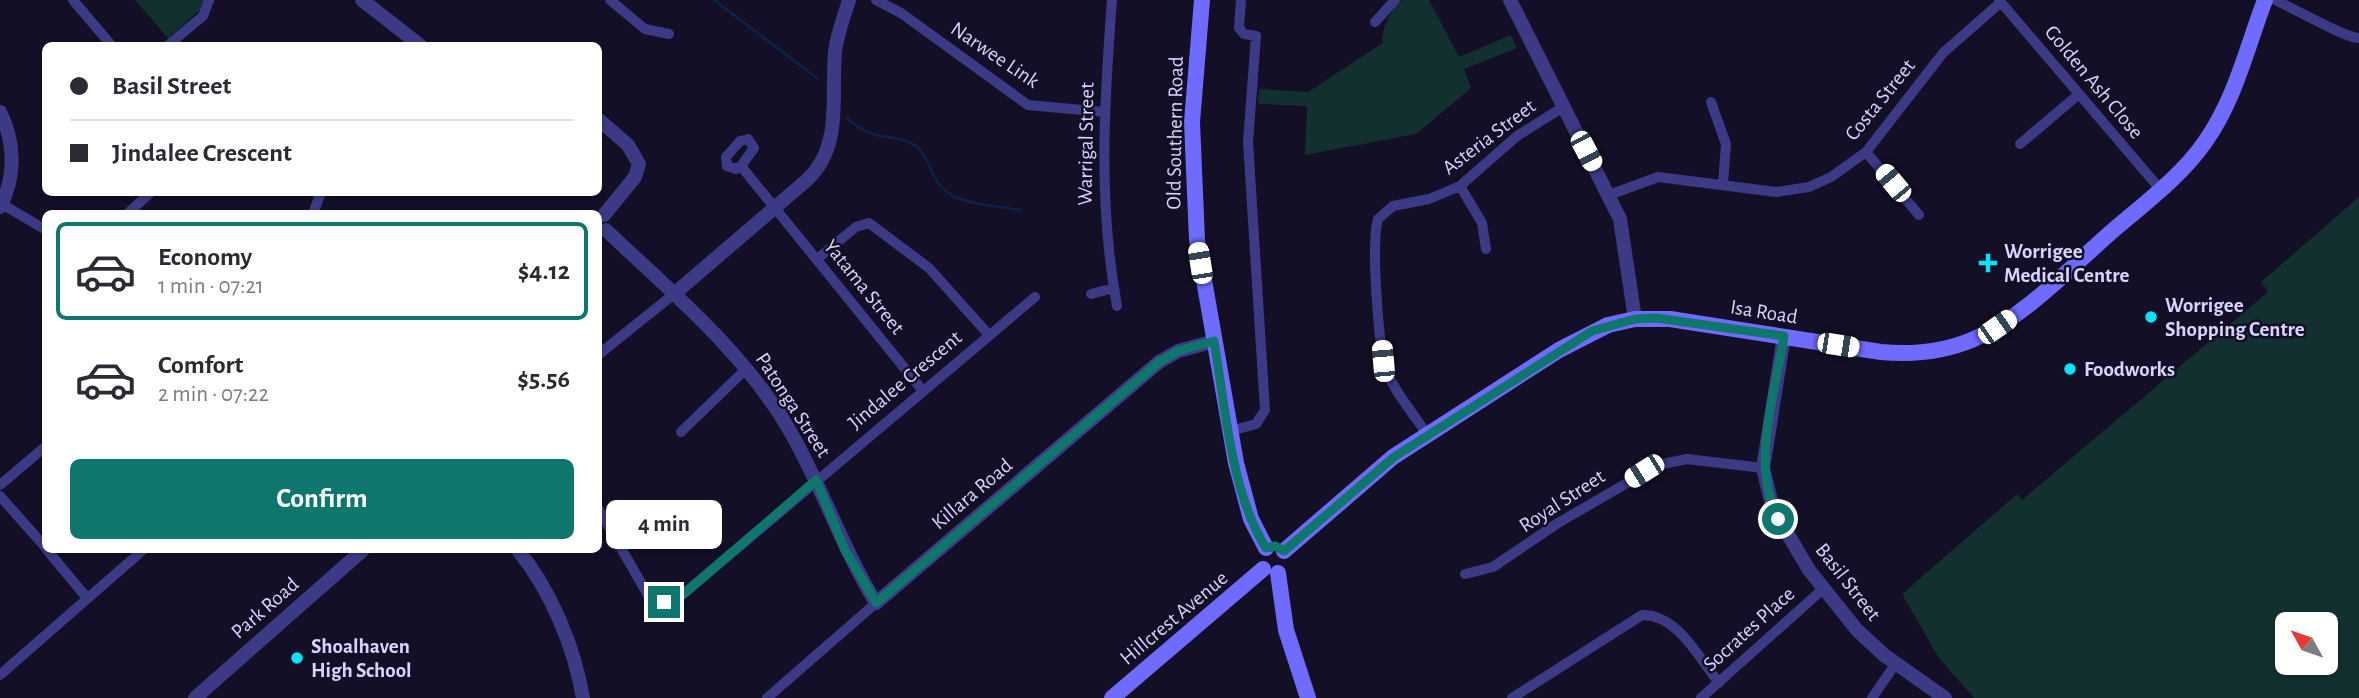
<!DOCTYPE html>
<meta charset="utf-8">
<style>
body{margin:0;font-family:"Alegreya Sans",sans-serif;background:#f7f7f7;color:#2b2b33;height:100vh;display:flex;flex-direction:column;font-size:26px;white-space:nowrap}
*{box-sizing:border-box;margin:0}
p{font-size:23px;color:#7c7c81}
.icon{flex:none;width:38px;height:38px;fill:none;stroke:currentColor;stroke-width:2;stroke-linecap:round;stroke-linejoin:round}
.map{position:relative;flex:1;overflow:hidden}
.drawer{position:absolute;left:42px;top:210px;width:560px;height:343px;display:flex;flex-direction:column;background:#fff;border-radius:10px;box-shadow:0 2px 5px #0004}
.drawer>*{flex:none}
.banner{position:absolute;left:42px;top:42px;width:560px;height:154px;border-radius:10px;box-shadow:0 2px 5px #0004;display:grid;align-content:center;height:154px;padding:0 28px;background:#fff}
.needle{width:46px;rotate:310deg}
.fabs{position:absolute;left:2275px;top:612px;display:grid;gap:14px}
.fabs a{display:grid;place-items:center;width:63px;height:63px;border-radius:10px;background:#fff;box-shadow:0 2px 5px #0004;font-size:35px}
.end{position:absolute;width:32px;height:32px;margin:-16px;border:9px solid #0f766e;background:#fff;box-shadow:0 0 0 4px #fff}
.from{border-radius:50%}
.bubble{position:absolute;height:49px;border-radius:10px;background:#fff;box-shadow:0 2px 5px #0004;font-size:23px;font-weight:600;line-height:49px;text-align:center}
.car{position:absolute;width:21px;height:42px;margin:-21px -10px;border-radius:9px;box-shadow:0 0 5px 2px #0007;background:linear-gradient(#fff 24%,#345 0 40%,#fff 0 76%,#345 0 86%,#fff 0)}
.banner b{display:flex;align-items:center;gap:24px;height:66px;font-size:26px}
.banner b+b{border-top:2px solid #e1e1e2}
.banner i{width:18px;height:18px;background:#2b2b33}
ul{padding:12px 0 0;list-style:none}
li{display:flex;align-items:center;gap:21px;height:98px;margin:0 14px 10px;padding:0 14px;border:4px solid transparent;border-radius:10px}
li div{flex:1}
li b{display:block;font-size:26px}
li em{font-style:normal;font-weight:600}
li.selected{border-color:#0f766e}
li>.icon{width:63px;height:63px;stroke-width:1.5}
.cta{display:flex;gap:14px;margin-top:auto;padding:14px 28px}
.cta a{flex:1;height:80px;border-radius:10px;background:#0f766e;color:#fff;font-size:28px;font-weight:600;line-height:80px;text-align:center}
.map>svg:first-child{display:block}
</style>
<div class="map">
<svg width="2359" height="698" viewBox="0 0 2359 698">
<rect width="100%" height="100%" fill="#130f26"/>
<path fill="#12302f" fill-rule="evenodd" d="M 135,0 L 204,0 L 200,10 L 168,38 Z
M 1402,0 L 1429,0 L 1459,57 L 1511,35 L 1517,48 L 1464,69 L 1471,88 L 1416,134 L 1305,155 L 1307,106 L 1258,104 L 1259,89 L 1308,92 L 1383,43 C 1380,32 1391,7 1402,0 Z
M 2359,197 L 2359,698 L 1974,698 L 1939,658 L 1902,594 L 2017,494 L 2022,500 L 2268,292 L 2261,282 ZM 2287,625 L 2326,625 L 2326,663 L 2287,663 Z"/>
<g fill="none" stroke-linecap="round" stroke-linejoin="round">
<path stroke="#0c2248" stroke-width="2.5" d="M 714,0 L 817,78
M 847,118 C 875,145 895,131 916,146 C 927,154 931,173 939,184 C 955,206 995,205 1020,210"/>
<path stroke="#3d3a85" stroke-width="10" d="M 73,0 L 112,46
M 610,0 L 645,29 L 669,34
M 876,0 L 901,13 L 1028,105 L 1104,112
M 1112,0 C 1104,104 1098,203 1117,306
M 1999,0 L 2160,189
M 2275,0 C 2293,8 2345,38 2359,38
M 1375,22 L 1395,0
M 167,46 L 203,16 L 209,0
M 1711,102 L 1726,144 L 1723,184
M 2020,144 L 2079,94
M 1866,152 L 1919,215
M 741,166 L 754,148 L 748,139 L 740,141 L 726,157 L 727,166 L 736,169 L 741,166 L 923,391
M 1460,186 L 1482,223 L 1486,249
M 1609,195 L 1658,177 L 1776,192 L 1809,187 L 1831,177 L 1866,152 L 1943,53 L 2001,2
M 2,204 L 46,230
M 127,214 L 151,192
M 313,214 L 321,192
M 817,259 L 856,227 L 869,223 L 929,268 L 989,335
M 1091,294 L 1114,288
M 598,355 L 674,294
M 1230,431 L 1256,424 L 1265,410 L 1248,142 L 1256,36 L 1244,34 L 1239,28 L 1241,0
M 681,432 L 747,368
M 1427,434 C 1414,415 1398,396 1388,375 C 1378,353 1371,243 1378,219 L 1393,206 L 1429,199 L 1460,186 L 1517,136 L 1563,107
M 0,485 L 46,446
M 0,496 L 46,548
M 598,508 L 648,595 L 664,602 L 676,600 L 1035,297
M 47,550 L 87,598
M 1465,574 L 1493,567 L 1558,523 L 1658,465 L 1687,459 L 1763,468
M 0,675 L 143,550
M 767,698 L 876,603
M 1512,698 L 1642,615 C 1677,614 1699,658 1719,683
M 1701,698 L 1823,589
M 1872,698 L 1896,663"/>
<path stroke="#3d3a85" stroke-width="14" d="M 362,0 L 421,46
M 1510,0 L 1620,219 L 1635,319
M 0,112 C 15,142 16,177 0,207
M 598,119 L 628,145 L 639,164 L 635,177 L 604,215
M 606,230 C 670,291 741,349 787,426 C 821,483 841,546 876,603 L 1159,362 L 1178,351 L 1215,341
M 674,294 L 807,180 C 843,146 831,97 835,52 C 837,34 844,17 849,0
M 1784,336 L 1763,468 L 1773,509 L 1809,570 L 1857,630 L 1884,655 L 1945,698
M 518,550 C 551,591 574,646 583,698
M 195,698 L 363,550"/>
<path stroke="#6f6bff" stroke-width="16" d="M 1202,0 L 1192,122 L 1197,240 L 1236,463 L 1251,519 L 1266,548
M 1284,551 L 1393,457 L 1559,350 L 1608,325 L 1635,319 L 1670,319 L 1881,352 C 1913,355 1944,352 1974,339 C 2025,316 2067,271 2109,234 C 2141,206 2180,178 2205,142 C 2235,100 2247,47 2265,0
M 1278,573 L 1286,630 L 1308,698
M 1112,698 L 1263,569"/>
</g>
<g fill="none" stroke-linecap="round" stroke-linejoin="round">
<path stroke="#0f766e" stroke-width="9" d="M 664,602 L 670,603 L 685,593 L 816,480 L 845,550 L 876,603 L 1159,362 L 1178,351 L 1214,341 C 1225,405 1231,493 1266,548 L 1275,546 L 1284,551 L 1394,457 L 1592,331 L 1635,319 L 1656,318 L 1784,336 C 1775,395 1750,464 1778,519"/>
</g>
<g fill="#00e5ff" stroke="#130f26" stroke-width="2.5">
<path d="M1984.5 252.5h7v7h7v7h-7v7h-7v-7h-7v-7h7z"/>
<circle cx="2151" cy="317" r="7"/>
<circle cx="2070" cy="369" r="7"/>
<circle cx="297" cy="658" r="7"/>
</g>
<g text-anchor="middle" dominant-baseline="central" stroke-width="5" stroke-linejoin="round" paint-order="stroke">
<g font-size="21" fill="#d9d4ff" stroke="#130f26">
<text transform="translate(995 55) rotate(34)">Narwee Link</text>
<text transform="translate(2094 82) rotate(50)">Golden Ash Close</text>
<text transform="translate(1880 100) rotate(-51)">Costa Street</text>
<text transform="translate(1175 133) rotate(-89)">Old Southern Road</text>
<text transform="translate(1489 137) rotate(-37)">Asteria Street</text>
<text transform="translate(1086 144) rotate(-89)">Warrigal Street</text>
<text transform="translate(864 287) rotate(51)">Yatama Street</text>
<text transform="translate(1764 312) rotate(9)">Isa Road</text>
<text transform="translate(905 380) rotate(-40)">Jindalee Crescent</text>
<text transform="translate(793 405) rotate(57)">Patonga Street</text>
<text transform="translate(972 494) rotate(-40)">Killara Road</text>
<text transform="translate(1562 501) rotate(-33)">Royal Street</text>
<text transform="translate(1848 582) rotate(52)">Basil Street</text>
<text transform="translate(265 608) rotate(-41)">Park Road</text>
<text transform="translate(1174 618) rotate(-40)">Hillcrest Avenue</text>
<text transform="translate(1749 629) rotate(-42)">Socrates Place</text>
</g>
<g font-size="21" font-weight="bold" fill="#d9d4ff" stroke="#130f26" text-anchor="start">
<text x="2004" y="251">Worrigee<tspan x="2004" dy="24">Medical Centre</tspan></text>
<text x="2165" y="305">Worrigee<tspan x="2165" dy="24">Shopping Centre</tspan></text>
<text x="2084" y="369">Foodworks</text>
<text x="311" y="646">Shoalhaven<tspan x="311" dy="24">High School</tspan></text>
</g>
</g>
</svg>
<div class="fabs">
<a><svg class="needle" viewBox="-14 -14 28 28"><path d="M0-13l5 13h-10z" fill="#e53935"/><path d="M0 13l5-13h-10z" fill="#7c7c81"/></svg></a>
</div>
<i class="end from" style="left:1778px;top:519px"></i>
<i class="end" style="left:664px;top:602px"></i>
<div class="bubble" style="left:606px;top:500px;width:116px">4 min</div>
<i class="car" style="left:1586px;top:151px;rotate:152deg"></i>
<i class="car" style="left:1893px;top:183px;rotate:320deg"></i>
<i class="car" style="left:1200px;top:263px;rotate:351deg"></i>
<i class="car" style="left:1997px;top:327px;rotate:55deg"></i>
<i class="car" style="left:1838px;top:345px;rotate:99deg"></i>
<i class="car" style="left:1383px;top:361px;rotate:355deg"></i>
<i class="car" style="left:1644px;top:471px;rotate:238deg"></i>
<div class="banner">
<b><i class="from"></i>Basil Street</b>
<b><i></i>Jindalee Crescent</b>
</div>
<section class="drawer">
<ul>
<li class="selected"><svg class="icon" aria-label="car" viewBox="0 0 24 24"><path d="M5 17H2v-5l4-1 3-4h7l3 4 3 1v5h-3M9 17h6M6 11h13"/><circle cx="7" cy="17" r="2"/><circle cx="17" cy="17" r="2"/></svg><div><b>Economy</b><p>1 min · 07:21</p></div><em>$4.12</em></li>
<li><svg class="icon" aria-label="car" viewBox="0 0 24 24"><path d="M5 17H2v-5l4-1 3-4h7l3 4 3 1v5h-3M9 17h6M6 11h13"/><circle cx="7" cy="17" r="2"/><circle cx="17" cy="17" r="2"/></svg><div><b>Comfort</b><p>2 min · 07:22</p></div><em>$5.56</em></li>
</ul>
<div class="cta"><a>Confirm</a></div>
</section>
</div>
